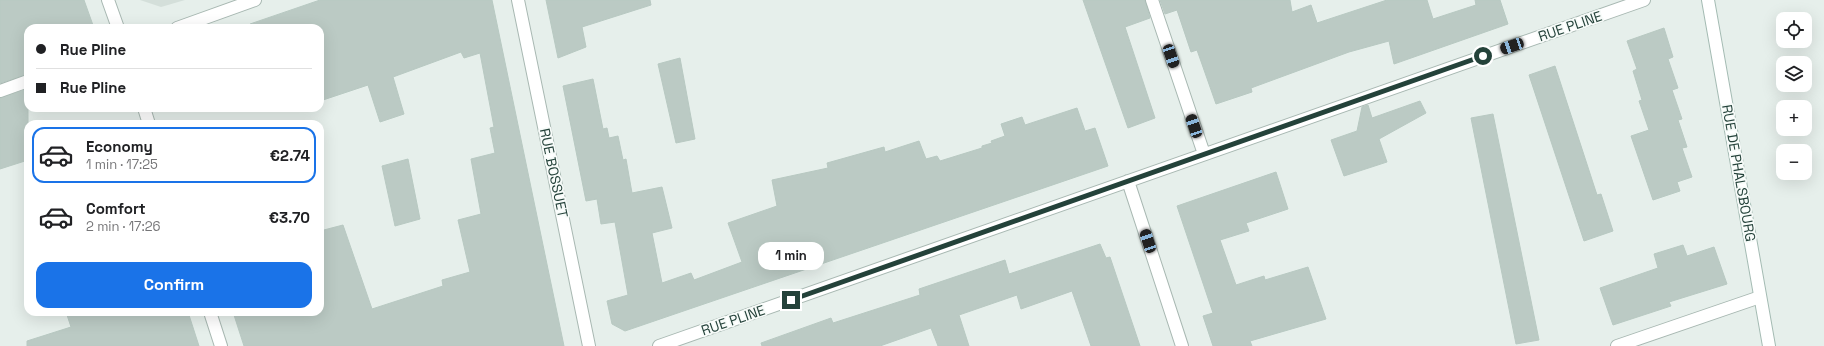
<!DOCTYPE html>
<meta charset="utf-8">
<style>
body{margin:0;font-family:"Space Grotesk",sans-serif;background:#f6f6f6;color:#202124;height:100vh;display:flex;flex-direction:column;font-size:15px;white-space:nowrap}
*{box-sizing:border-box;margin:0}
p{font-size:13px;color:#757577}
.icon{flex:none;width:22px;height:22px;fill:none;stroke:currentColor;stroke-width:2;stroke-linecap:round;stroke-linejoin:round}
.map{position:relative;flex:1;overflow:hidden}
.panel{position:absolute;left:24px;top:120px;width:300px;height:196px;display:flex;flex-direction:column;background:#fff;border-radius:12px;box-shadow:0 4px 16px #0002}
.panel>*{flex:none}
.guide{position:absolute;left:24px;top:24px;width:300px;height:88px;border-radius:12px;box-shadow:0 4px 16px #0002;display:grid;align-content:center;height:88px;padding:0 12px;background:#fff}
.controls{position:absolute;left:1776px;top:12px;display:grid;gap:8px}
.controls a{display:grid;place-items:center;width:36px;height:36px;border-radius:8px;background:#fff;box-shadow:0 4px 16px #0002;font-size:20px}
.end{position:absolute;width:18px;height:18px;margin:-9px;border:5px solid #24423a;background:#fff;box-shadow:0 0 0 2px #fff}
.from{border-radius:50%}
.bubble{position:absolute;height:28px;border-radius:12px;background:#fff;box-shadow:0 4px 16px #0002;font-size:13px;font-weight:600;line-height:28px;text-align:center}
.car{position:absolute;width:12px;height:24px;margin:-12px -6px;border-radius:5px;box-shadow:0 0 3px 1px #0007;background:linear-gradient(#222 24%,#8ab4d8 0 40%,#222 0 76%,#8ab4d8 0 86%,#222 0)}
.guide b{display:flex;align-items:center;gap:14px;height:38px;font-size:15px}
.guide b+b{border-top:1px solid #e0e0e0}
.guide i{width:10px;height:10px;background:#202124}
ul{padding:7px 0 0;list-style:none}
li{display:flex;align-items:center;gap:12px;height:56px;margin:0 8px 6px;padding:0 4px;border:2px solid transparent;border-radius:12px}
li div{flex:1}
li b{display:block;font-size:15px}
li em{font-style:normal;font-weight:600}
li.selected{border-color:#1a73e8}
li>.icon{width:36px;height:36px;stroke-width:1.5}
.cta{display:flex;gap:8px;margin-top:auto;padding:8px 12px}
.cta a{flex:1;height:46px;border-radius:12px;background:#1a73e8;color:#fff;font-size:16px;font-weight:600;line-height:46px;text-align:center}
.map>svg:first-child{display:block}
</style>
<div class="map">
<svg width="1824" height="346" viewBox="0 0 1824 346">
<rect width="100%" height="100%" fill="#e6efeb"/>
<path fill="#d4dfda" d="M 140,0 L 185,0 L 161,7 Z"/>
<path fill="#bbcac4" stroke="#b8c9c2" d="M 0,0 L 84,0 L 94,28 L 28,28 L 28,74 L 0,83 Z
M 320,0 L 492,0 L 564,346 L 244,346 L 233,312 L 320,312 L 320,231 L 343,225 L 372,309 L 443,286 L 442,280 L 470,272 L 458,220 L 481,214 L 471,159 L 495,153 L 490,128 L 494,127 L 480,53 L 464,58 L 461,52 L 393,77 L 404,114 L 380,122 L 368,85 L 320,101 L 320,28 L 251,28 L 250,24 Z
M 546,0 L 650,0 L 651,5 L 582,27 L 586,47 L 558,58 Z
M 1083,0 L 1145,0 L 1150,18 L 1125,27 L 1155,118 L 1128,128 Z
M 1160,0 L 1290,0 L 1292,12 L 1311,5 L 1317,23 L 1387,0 L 1427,0 L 1433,19 L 1476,5 L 1475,0 L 1500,0 L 1508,24 L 1394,64 L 1389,41 L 1349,52 L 1251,88 L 1252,92 L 1216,104 L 1197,50 L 1191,52 L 1177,10 L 1165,14 Z
M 1664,28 L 1673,57 L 1668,59 L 1678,88 L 1672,90 L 1682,119 L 1678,120 L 1687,147 L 1682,148 L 1692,177 L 1677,182 L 1680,191 L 1653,200 L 1631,136 L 1649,130 L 1639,101 L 1642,100 L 1633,71 L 1637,69 L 1627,41 Z
M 680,58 L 695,139 L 676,143 L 658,64 Z
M 1555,66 L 1597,195 L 1601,194 L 1613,231 L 1584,241 L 1529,75 Z
M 593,79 L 603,129 L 607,128 L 609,138 L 618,136 L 623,160 L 626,159 L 632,193 L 662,187 L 672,228 L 652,233 L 662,283 L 691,273 L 694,280 L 742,262 L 728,223 L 777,206 L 772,180 L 828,168 L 827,163 L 884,147 L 885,152 L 919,141 L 926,159 L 937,156 L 940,161 L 982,148 L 982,146 L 992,143 L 991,141 L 1005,136 L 1001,124 L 1022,117 L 1025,125 L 1077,108 L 1085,131 L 1095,128 L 1108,166 L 625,331 L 612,324 L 607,301 L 628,295 L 615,222 L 601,224 L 597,199 L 586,201 L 563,86 Z
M 28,89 L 28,160 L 0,169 L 0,98 Z
M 1420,101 L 1426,113 L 1379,139 L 1387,162 L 1344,176 L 1331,140 L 1357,131 L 1362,107 L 1368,105 L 1372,118 Z
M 1493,114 L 1539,340 L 1516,344 L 1471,118 Z
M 408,159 L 420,219 L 395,226 L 382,166 Z
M 1276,172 L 1288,209 L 1246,223 L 1249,231 L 1220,240 L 1236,285 L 1264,276 L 1265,280 L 1308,267 L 1326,319 L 1250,341 L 1252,346 L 1213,346 L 1203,316 L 1213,313 L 1177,206 Z
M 1100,244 L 1106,258 L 1110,257 L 1140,346 L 1091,346 L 1072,291 L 1021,309 L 1017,295 L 959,315 L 969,346 L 938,346 L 931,328 L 880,346 L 762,346 L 761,343 L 831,318 L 833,323 L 920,295 L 919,289 L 1005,260 L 1009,274 Z
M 1683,245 L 1687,256 L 1714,247 L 1727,284 L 1669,302 L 1671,306 L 1613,325 L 1600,288 L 1658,268 L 1654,254 Z
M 66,312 L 188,312 L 199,346 L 27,346 L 27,341 L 71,327 Z"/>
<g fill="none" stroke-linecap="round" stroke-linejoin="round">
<g stroke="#a8b8b2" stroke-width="14">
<path id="lane" d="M 1617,346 L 1760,297"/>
</g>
<g stroke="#a8b8b2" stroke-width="14">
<path id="street" d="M 108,0 L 118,28
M 518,0 L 589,346
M 1152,0 L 1204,154
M 177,28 L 255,0
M 0,91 L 28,81
M 144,108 L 149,124
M 1128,181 L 1182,346
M 210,312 L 221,346
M 659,346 L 1644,0"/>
</g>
<g stroke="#a4bbb3" stroke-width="14">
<path id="secondary" d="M 1708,0 L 1769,346"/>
</g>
<use href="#lane" stroke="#fff" stroke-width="12"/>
<use href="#street" stroke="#fff" stroke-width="12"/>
<use href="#secondary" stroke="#fff" stroke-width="12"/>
</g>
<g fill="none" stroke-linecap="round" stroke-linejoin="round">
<path stroke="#24423a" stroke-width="5" d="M 791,300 L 1483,56"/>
</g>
<g text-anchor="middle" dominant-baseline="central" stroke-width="3.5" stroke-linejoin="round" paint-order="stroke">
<g font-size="14" fill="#24423a" stroke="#f7fbf9">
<text transform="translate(1570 26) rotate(-19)">RUE PLINE</text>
<text transform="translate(554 173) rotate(78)">RUE BOSSUET</text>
<text transform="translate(1739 173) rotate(80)">RUE DE PHALSBOURG</text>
<text transform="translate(733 320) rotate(-19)">RUE PLINE</text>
</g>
</g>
</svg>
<div class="controls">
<a><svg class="icon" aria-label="locate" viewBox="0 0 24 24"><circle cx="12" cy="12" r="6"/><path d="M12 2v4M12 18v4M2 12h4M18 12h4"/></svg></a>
<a><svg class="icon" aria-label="layers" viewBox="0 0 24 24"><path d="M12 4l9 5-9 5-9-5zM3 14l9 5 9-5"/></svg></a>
<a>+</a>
<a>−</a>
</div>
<i class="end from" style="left:1483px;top:56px"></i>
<i class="end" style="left:791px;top:300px"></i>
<div class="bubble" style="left:758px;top:242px;width:66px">1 min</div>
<i class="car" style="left:1512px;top:46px;rotate:251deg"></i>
<i class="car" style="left:1171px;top:56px;rotate:161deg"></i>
<i class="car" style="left:1194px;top:126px;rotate:341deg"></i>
<i class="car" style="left:1148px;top:241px;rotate:342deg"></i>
<div class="guide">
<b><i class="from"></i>Rue Pline</b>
<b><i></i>Rue Pline</b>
</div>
<section class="panel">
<ul>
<li class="selected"><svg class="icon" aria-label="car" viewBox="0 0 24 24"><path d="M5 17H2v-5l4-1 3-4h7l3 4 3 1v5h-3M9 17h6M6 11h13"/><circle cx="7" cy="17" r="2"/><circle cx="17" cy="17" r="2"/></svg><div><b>Economy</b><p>1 min · 17:25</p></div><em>€2.74</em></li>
<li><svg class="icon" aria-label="car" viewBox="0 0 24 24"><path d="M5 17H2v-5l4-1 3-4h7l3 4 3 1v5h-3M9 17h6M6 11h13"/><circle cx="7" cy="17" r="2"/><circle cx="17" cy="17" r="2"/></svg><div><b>Comfort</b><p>2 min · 17:26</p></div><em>€3.70</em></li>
</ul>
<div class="cta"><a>Confirm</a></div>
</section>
</div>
